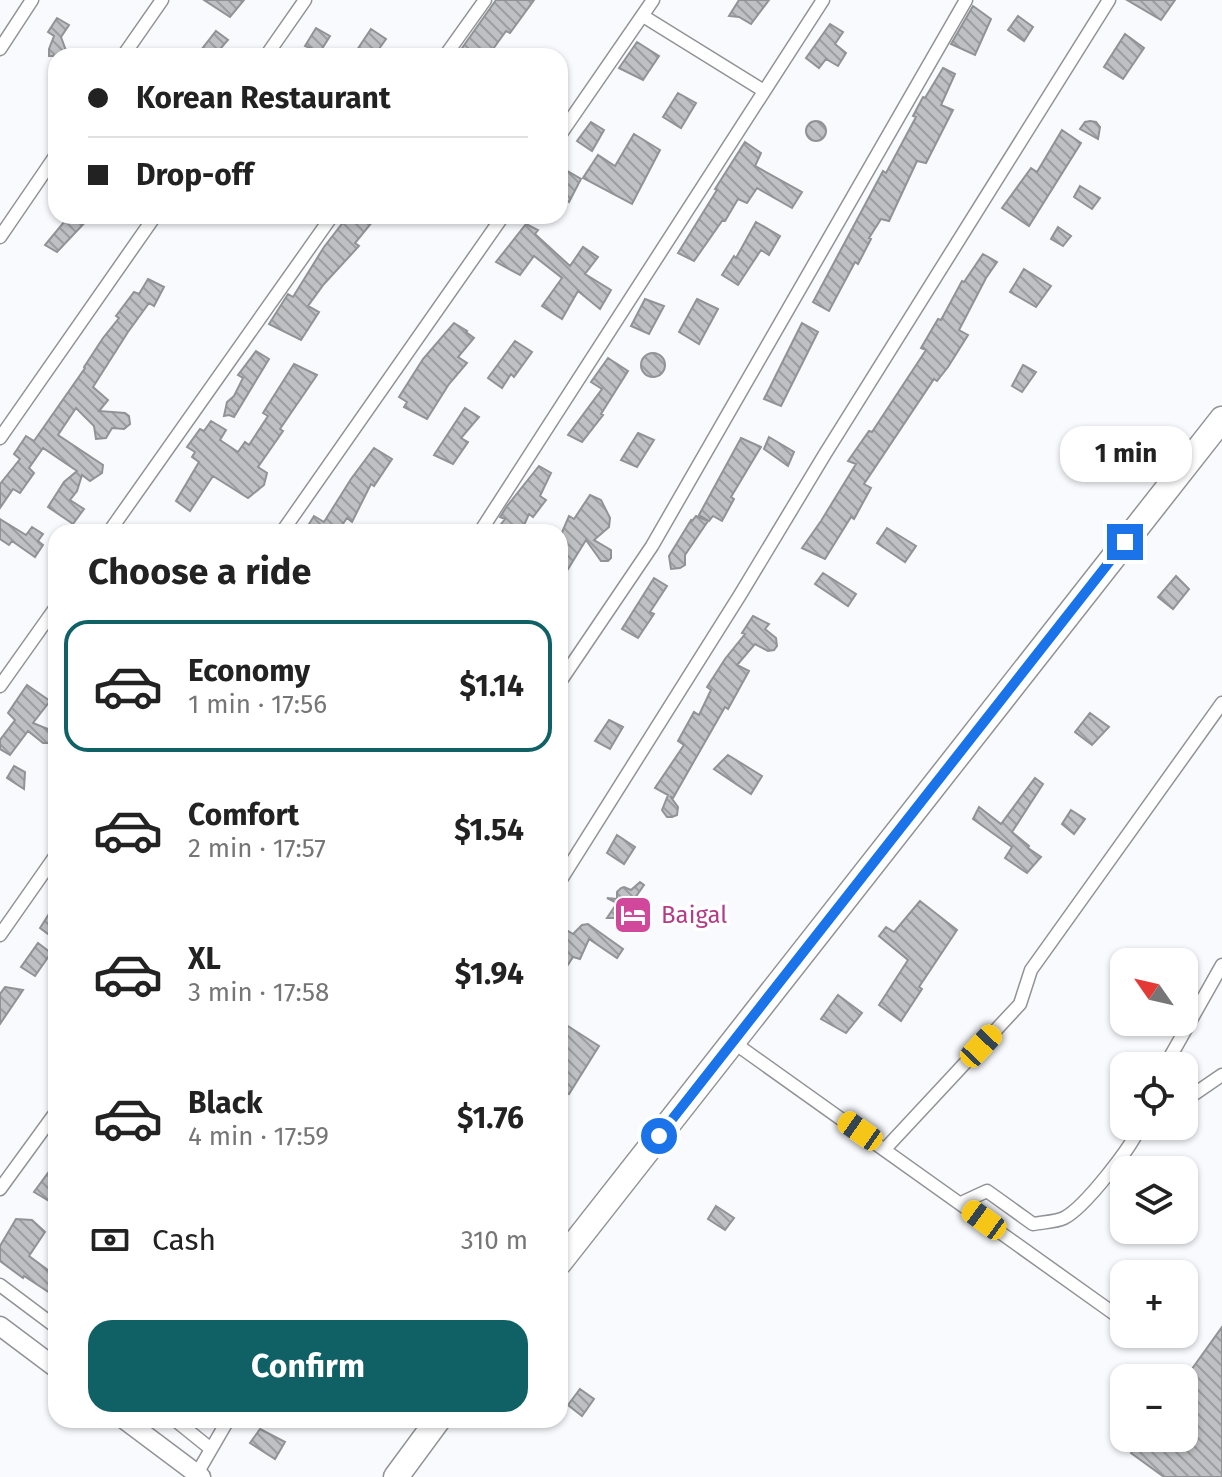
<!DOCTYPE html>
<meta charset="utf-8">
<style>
body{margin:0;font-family:"Fira Sans",sans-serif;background:#f2f2f2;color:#222;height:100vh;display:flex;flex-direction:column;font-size:30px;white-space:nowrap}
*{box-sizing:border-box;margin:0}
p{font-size:26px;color:#767676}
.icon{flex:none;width:44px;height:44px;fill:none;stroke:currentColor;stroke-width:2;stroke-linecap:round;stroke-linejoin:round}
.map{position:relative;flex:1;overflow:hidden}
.sheet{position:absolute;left:48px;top:524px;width:520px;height:904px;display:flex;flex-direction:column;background:#fff;border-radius:24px;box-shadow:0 2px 6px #0004}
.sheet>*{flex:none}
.top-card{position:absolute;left:48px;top:48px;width:520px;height:176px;border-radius:24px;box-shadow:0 2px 6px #0004;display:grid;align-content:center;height:176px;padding:0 40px;background:#fff}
.needle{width:52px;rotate:304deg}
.fabs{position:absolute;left:1110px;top:948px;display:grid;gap:16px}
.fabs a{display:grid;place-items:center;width:88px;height:88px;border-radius:16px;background:#fff;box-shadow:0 2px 6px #0004;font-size:40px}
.end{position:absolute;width:36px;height:36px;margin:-18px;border:10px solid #1a73e8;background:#fff;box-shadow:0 0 0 4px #fff}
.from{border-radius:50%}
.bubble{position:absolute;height:56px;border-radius:24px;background:#fff;box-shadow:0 2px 6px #0004;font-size:26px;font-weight:700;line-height:56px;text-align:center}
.car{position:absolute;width:24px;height:48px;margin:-24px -12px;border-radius:10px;box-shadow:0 0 6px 2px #0007;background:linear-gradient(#f5c518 24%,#345 0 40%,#f5c518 0 76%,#345 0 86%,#f5c518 0)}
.top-card b{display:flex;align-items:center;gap:28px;height:76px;font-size:30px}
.top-card b+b{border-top:2px solid #e0e0e0}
.top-card i{width:20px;height:20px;background:#222}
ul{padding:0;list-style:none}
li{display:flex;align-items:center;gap:24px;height:132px;margin:0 16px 12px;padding:0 24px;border:4px solid transparent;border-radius:24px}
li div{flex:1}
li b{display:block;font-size:30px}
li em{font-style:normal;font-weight:700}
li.on{border-color:#106166}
li>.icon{width:72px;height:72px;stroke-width:1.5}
h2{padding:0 40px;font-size:36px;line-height:96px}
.pay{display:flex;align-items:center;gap:20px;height:88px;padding:0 40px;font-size:30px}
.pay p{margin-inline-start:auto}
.primary-button{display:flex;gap:16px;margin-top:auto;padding:16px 40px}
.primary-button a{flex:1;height:92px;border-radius:24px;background:#106166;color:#fff;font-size:32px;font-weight:700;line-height:92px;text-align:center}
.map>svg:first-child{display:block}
</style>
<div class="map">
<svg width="1222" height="1477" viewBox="0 0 1222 1477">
<defs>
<pattern id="building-back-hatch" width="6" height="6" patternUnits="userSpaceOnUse" patternTransform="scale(2)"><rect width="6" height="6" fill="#bfc0c3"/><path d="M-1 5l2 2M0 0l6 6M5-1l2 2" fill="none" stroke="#9c9d9f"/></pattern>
</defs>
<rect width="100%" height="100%" fill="#f8fafd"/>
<path fill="url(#building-back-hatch)" stroke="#919295" stroke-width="2" d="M 204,0 L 244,0 L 230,17 Z
M 496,0 L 534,0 L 510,33 L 506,31 L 488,56 L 469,56 L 460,51 Z
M 739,0 L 769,0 L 751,24 L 739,17 L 729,16 Z
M 1127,0 L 1175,0 L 1161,20 Z
M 973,6 L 991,19 L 975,55 L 951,44 Z
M 1018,16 L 1033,27 L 1024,41 L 1008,30 Z
M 57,18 L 69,25 L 61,37 L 68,56 L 49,56 L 49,49 L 54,36 L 48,32 Z
M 830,24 L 843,32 L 835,44 L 846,53 L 838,66 L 826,59 L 819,68 L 806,58 Z
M 316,28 L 330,36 L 320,52 L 305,46 Z
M 371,29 L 386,39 L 374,56 L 353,56 Z
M 216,31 L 228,40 L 214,56 L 201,50 Z
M 1125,34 L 1144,48 L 1123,79 L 1104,67 Z
M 637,42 L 659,56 L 643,80 L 619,68 Z
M 943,68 L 955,74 L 941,105 L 953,110 L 926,163 L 917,161 L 889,221 L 881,219 L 869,238 L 871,239 L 858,264 L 855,262 L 829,311 L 813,302 L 883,171 L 886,173 L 916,117 L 913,116 L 923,97 L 925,98 Z
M 678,93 L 696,103 L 681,128 L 663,117 Z
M 1090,121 L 1096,122 L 1100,127 L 1098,139 L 1080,129 L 1085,122 Z
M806 131a10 10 0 1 1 20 0a10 10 0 1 1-20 0Z
M 591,122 L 604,130 L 592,151 L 577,141 Z
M 1062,130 L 1081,143 L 1029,226 L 1002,208 L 1031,168 L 1037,172 Z
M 634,134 L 660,150 L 632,204 L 583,178 L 598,155 L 615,166 Z
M 745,142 L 761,153 L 755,166 L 802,192 L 792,208 L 757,188 L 747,203 L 738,199 L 725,221 L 722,221 L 694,261 L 678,253 L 717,190 L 715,189 Z
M 564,169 L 581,179 L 569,202 L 560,196 L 560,176 Z
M 1080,186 L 1100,198 L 1092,209 L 1074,197 Z
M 69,216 L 91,216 L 57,252 L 45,245 Z
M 348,216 L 377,216 L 355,243 L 359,246 L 324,284 L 308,306 L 319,312 L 301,340 L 269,324 L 288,294 L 293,297 L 324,247 Z
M 756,222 L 780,236 L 769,255 L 761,250 L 738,285 L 722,275 L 734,256 L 736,258 Z
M 526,224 L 538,230 L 535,234 L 570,266 L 583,247 L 598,257 L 585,274 L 611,290 L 600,309 L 578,291 L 562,319 L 542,306 L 562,278 L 534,256 L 520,275 L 496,262 Z
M 1058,227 L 1071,236 L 1063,246 L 1051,239 Z
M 983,254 L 997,262 L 986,278 L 959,330 L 968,335 L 948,367 L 937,381 L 934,379 L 864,484 L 871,488 L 854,519 L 851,517 L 825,559 L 802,548 L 821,521 L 856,464 L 848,461 L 869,431 L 872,432 L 926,350 L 921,348 L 938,319 L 941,320 L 962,281 L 964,282 Z
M 1024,269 L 1051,286 L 1036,307 L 1010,292 Z
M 148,279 L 164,287 L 154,306 L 149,303 L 128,332 L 93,387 L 108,400 L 99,411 L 125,413 L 129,416 L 130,424 L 124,429 L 112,428 L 106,438 L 96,439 L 94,426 L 76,408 L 58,435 L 103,465 L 102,473 L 90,481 L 82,475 L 77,491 L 70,500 L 84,509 L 73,524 L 48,507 L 64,482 L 77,471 L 43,448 L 29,468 L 34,473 L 20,493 L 13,489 L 0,508 L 0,484 L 20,459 L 14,454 L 26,436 L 34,441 L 85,368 L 84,367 L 103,338 L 119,318 L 116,316 L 134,292 L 139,294 Z
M 645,299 L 664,306 L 649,334 L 631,326 Z
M 697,299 L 718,309 L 699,344 L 679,332 Z
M 454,323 L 467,331 L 466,332 L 474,338 L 458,357 L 467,363 L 449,384 L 427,419 L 404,407 L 407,402 L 399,397 L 423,359 Z
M 802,323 L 818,332 L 781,406 L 764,399 Z
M 515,341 L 532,352 L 514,377 L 511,374 L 502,388 L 488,378 Z
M 256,351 L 269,359 L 234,417 L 229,415 L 224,416 L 227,402 L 234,396 L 243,378 L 238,375 Z
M641 365a12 12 0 1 1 24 0a12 12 0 1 1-24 0Z
M 608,358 L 628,371 L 601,414 L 603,415 L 582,442 L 568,435 L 602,389 L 591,382 Z
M 294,364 L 317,375 L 280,429 L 283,431 L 258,467 L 267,473 L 264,485 L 248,498 L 213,476 L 190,511 L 176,501 L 199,462 L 192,457 L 195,452 L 187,447 L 200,429 L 204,431 L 211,421 L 226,430 L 220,440 L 238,452 L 245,442 L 249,445 L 268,416 L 263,413 Z
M 1023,365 L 1036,372 L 1022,392 L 1012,386 Z
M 465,408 L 479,417 L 461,438 L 468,442 L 453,464 L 434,455 Z
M 638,433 L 654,440 L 637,467 L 621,460 Z
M 769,437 L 794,452 L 788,466 L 764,449 Z
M 741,438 L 761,447 L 731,497 L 734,499 L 722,521 L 713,516 L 709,521 L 699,515 Z
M 374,448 L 392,459 L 374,486 L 371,484 L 352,522 L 347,518 L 338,531 L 340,532 L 304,532 L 314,516 L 324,522 L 351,479 Z
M 539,466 L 551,473 L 540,496 L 546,500 L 533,517 L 529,514 L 521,532 L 495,532 L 505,519 L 500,517 L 507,506 Z
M 590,495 L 601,500 L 610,518 L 609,527 L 594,540 L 611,550 L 611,558 L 608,561 L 601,561 L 586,540 L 560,582 L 560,537 L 569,516 L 574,519 Z
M 696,516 L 708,521 L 685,555 L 685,565 L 680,568 L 671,569 L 669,556 L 691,520 L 692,521 Z
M 0,519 L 26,535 L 32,527 L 43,534 L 38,541 L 43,545 L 35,557 L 12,541 L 9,545 L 0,539 Z
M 887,528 L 916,546 L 905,562 L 877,543 Z
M 823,573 L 856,594 L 848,606 L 815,584 Z
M 1176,576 L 1189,589 L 1173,609 L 1158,597 Z
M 654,578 L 667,586 L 650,612 L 654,614 L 638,638 L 622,629 Z
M 753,616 L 769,624 L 765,629 L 776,638 L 777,646 L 774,650 L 768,651 L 755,644 L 737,665 L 749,671 L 728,709 L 725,707 L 673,798 L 670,796 L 678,807 L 677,815 L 672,817 L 667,817 L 662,810 L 668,795 L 655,788 L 684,745 L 678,741 L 694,712 L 699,715 L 711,690 L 707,687 L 725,659 L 745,634 L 742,633 Z
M 27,685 L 50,701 L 33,723 L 48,729 L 51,734 L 51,739 L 48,743 L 43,743 L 28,731 L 10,755 L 0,749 L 0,740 L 15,720 L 8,713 Z
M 1090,713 L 1109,727 L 1092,745 L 1075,732 Z
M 609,720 L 623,727 L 610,749 L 595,741 Z
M 728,755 L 762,776 L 751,794 L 714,769 Z
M 14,766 L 25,772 L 24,789 L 7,778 Z
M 1035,778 L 1043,784 L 1012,832 L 1029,846 L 1028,848 L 1041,857 L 1027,873 L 1005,858 L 1012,847 L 973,819 L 979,807 L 1001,824 Z
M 1071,810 L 1085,819 L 1074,834 L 1062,824 Z
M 617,835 L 635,847 L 624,864 L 607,853 Z
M 640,882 L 644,885 L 635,898 L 643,900 L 646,903 L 647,908 L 644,912 L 649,919 L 628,909 L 620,921 L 619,918 L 607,918 L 617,903 L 607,898 L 617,899 L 617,892 L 621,888 L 624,887 L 631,890 Z
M 920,901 L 957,930 L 919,987 L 922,989 L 901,1021 L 879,1005 L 908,960 L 879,936 L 886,927 L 894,932 Z
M 56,903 L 56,940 L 40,928 Z
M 588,924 L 623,949 L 617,958 L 589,939 L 580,959 L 573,957 L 560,977 L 560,926 L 573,934 L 582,925 Z
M 38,943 L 51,953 L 35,976 L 21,967 Z
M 5,987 L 23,990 L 0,1024 L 0,994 Z
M 838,995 L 862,1013 L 846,1033 L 821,1019 Z
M 560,1021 L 599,1046 L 569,1094 L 560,1088 Z
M 56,1162 L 56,1190 L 49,1201 L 34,1192 Z
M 716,1206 L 734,1218 L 725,1230 L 708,1219 Z
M 16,1219 L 32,1220 L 45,1232 L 29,1256 L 56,1276 L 56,1297 L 24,1276 L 23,1278 L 0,1261 L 0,1246 Z
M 1222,1327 L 1222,1477 L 1164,1477 L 1131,1453 L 1142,1438 L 1184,1438 L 1184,1380 Z
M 580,1389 L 594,1399 L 582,1416 L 568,1405 Z
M 260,1429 L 285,1442 L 275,1459 L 250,1443 Z"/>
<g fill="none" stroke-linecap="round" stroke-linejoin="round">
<g stroke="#929396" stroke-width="15">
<path id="street" d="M 643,16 L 764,91
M 0,49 L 32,0
M 123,56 L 162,0
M 266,56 L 305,0
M 445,56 L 485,0
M 560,135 L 653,0
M 0,237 L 56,155
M 0,438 L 155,216
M 109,532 L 332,216
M 282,532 L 503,216
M 480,532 L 823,0
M 560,682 L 652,546 L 966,0
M 0,686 L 56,607
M 560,881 L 740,595 L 825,454 L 1109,0
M 0,935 L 56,855
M 733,1042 L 1123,1320
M 1165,1066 L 1222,965
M 1184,1101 L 1222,1075
M 885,1149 L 1020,1004 L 1031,970 L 1222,703
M 0,1189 L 56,1112
M 961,1203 L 987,1191 L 1033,1224 C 1043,1222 1056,1222 1064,1218 C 1084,1208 1132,1147 1140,1126
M 0,1285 L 56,1327
M 175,1420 L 211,1449
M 195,1477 L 228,1420"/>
</g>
<g stroke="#929396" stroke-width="21">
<path id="secondary" d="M 0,1326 L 56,1368
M 125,1420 L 201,1477"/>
</g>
<g stroke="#929396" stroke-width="27">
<path id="highway" d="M 560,1262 L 1222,419
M 396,1477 L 438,1420"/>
</g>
<use href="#street" stroke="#fff" stroke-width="12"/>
<use href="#secondary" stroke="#fff" stroke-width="18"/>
<use href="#highway" stroke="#fff" stroke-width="24"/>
</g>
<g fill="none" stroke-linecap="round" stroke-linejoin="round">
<path stroke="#1a73e8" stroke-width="10" d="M 659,1136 L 1125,542"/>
</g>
<defs>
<g id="hotel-square" transform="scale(2)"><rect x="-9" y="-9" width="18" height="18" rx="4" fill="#d1479c" stroke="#fff"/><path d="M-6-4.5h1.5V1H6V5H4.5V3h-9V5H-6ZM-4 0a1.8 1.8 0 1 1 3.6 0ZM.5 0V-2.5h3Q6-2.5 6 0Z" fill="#fff"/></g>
</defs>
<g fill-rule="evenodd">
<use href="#hotel-square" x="633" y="915"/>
</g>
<g text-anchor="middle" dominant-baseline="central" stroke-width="7" stroke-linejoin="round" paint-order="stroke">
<g font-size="24" fill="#b23c85" stroke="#fff" text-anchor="start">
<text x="661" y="915">Baigal</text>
</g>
</g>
</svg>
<div class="fabs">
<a><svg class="needle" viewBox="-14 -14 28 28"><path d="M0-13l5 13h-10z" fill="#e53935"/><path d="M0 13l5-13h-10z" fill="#767676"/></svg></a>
<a><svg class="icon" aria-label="locate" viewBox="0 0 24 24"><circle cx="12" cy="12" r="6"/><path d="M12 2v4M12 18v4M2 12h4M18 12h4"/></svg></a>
<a><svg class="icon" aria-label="layers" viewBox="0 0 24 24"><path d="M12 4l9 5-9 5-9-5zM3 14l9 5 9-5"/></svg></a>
<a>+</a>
<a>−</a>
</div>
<i class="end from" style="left:659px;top:1136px"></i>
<i class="end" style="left:1125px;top:542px"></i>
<div class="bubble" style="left:1060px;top:426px;width:132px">1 min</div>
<i class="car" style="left:981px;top:1046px;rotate:43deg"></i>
<i class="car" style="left:860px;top:1131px;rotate:305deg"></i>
<i class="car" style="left:984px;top:1220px;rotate:306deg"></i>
<div class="top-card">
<b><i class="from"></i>Korean Restaurant</b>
<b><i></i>Drop-off</b>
</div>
<section class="sheet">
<h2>Choose a ride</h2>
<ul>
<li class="on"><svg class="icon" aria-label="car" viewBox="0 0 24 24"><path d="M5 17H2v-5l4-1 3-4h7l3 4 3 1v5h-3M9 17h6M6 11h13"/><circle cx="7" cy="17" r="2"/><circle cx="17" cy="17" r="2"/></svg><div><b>Economy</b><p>1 min · 17:56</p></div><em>$1.14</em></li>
<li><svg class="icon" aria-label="car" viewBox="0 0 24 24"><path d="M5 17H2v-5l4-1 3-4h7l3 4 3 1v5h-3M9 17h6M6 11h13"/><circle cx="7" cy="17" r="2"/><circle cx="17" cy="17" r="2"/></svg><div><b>Comfort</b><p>2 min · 17:57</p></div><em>$1.54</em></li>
<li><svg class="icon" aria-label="car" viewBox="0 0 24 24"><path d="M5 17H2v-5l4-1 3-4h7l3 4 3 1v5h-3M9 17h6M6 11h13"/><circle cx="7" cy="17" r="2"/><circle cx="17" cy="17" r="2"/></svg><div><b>XL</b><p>3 min · 17:58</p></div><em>$1.94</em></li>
<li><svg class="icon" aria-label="car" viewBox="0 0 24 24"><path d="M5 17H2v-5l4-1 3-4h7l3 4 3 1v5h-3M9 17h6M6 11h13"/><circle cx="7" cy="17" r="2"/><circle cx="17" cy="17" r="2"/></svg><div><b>Black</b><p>4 min · 17:59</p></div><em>$1.76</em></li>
</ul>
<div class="pay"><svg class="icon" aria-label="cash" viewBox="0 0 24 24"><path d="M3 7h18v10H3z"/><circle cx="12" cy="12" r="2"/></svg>Cash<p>310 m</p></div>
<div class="primary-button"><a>Confirm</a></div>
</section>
</div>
